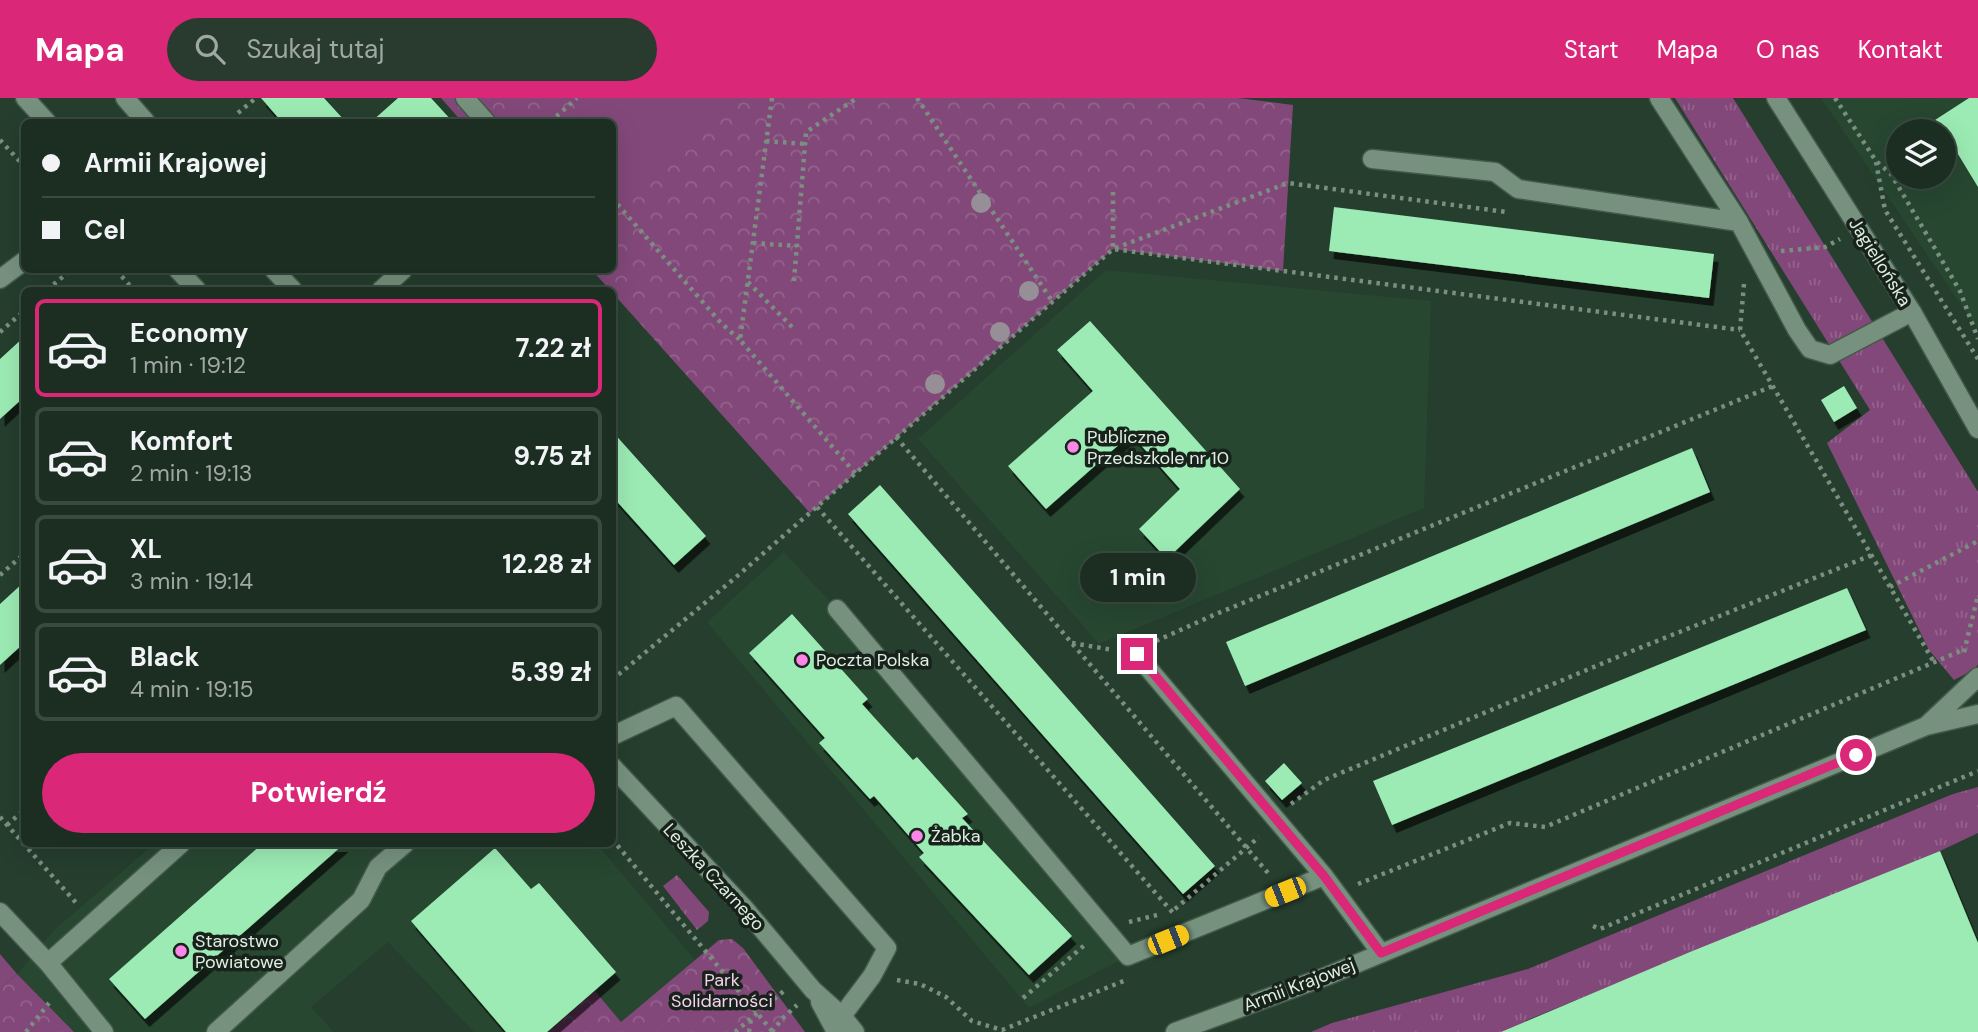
<!DOCTYPE html>
<html lang="pl">
<meta charset="utf-8">
<style>
body{margin:0;font-family:"DM Sans",sans-serif;background:#293a2f;color:#f1f3f6;height:100vh;display:flex;flex-direction:column;font-size:26px;white-space:nowrap}
*{box-sizing:border-box;margin:0}
p{font-size:23px;color:#a0a8a5}
.icon{flex:none;width:38px;height:38px;fill:none;stroke:currentColor;stroke-width:2;stroke-linecap:round;stroke-linejoin:round}
.map{position:relative;flex:1;overflow:hidden}
.side{position:absolute;left:21px;top:189px;width:595px;height:560px;display:flex;flex-direction:column;background:#1c2e22;border-radius:10px;box-shadow:0 7px 28px #0002,0 0 0 2px #3a4a40}
.side>*{flex:none}
.banner{position:absolute;left:21px;top:21px;width:595px;height:154px;border-radius:10px;box-shadow:0 7px 28px #0002,0 0 0 2px #3a4a40;display:grid;align-content:center;height:154px;padding:0 21px;background:#1c2e22}
.fabs{position:absolute;left:1886px;top:21px;display:grid;gap:14px}
.fabs a{display:grid;place-items:center;width:70px;height:70px;border-radius:50%;background:#1c2e22;box-shadow:0 7px 28px #0002,0 0 0 2px #3a4a40;font-size:35px}
.end{position:absolute;width:32px;height:32px;margin:-16px;border:9px solid #db2777;background:#fff;box-shadow:0 0 0 4px #fff}
.from{border-radius:50%}
.bubble{position:absolute;height:49px;border-radius:24px;background:#1c2e22;box-shadow:0 7px 28px #0002,0 0 0 2px #3a4a40;font-size:23px;font-weight:700;line-height:49px;text-align:center}
.car{position:absolute;width:21px;height:42px;margin:-21px -10px;border-radius:9px;box-shadow:0 0 5px 2px #0007;background:linear-gradient(#f5c518 24%,#345 0 40%,#f5c518 0 76%,#345 0 86%,#f5c518 0)}
.banner b{display:flex;align-items:center;gap:24px;height:66px;font-size:26px}
.banner b+b{border-top:2px solid #3a4a40}
.banner i{width:18px;height:18px;background:#f1f3f6}
ul{padding:12px 0 0;list-style:none}
li{display:flex;align-items:center;gap:21px;height:98px;margin:0 14px 10px;padding:0 7px;border:4px solid #3a4a40;border-radius:10px}
li div{flex:1}
li b{display:block;font-size:26px}
li em{font-style:normal;font-weight:700}
li.active{border-color:#db2777}
li>.icon{width:63px;height:63px;stroke-width:1.5}
.cta{display:flex;gap:14px;margin-top:auto;padding:14px 21px}
.cta a{flex:1;height:80px;border-radius:42px;background:#db2777;color:#fff;font-size:28px;font-weight:700;line-height:80px;text-align:center}
header{display:flex;align-items:center;gap:42px;box-sizing:border-box;height:98px;padding:0 35px;background:#db2777;color:#fff}
header strong{font-size:33px}
nav{display:flex;gap:38px;margin-inline-start:auto;font-size:24px}
.search{width:490px;height:63px;background:#293a2f;display:flex;align-items:center;gap:18px;box-sizing:border-box;padding:0 24px;border-radius:38px;color:#a0a8a5;font-size:26px}
.map>svg:first-child{display:block}
</style>
<header>
<strong>Mapa</strong>
<div class="search"><svg class="icon" aria-label="search" viewBox="0 0 24 24"><circle cx="10" cy="10" r="6"/><path d="M15 15l6 6"/></svg>Szukaj tutaj</div>
<nav><a>Start</a><a>Mapa</a><a>O nas</a><a>Kontakt</a></nav>
</header>
<div class="map">
<svg width="1978" height="934" viewBox="0 0 1978 934">
<defs>
<pattern id="grass-tufts" width="24" height="20" patternUnits="userSpaceOnUse" patternTransform="scale(1.75)"><rect width="24" height="20" fill="#824879"/><path d="M3 7l-1-3M5 7V3M7 7l1-3M15 17l-1-3M17 17v-4M19 17l1-3" fill="none" stroke="#93638c"/></pattern>
<pattern id="forest-crowns" width="20" height="18" patternUnits="userSpaceOnUse" patternTransform="scale(1.75)"><rect width="20" height="18" fill="#824879"/><path d="M2 6a3 3 0 1 1 6 0M12 15a3 3 0 1 1 6 0" fill="none" stroke="#93638c"/></pattern>
<filter id="shadow"><feDropShadow dx="4.5" dy="8" stdDeviation="0" flood-color="#0009"/></filter>
</defs>
<rect width="100%" height="100%" fill="#253e2d"/>
<path fill="#274731" fill-rule="evenodd" d="M 1821,0 L 1978,0 L 1978,232 ZM 1899,33 L 1944,33 L 1944,79 L 1899,79 Z
M 1106,172 L 1431,203 L 1424,410 L 1099,546 L 918,341 Z
M 784,454 L 837,511 L 1128,858 L 1029,910 L 707,524 Z
M 154,746 L 597,746 L 695,862 L 621,924 L 595,893 L 548,934 L 474,934 L 388,844 L 311,909 L 334,934 L 74,934 L 17,876 L 54,832 Z"/>
<path fill="url(#grass-tufts)" d="M 1675,0 L 1733,0 L 1978,394 L 1978,566 L 1975,571 L 1954,582 L 1929,552 L 1827,345 L 1870,312 Z
M 1978,689 L 1978,735 L 1940,753 L 1525,923 L 1529,934 L 1311,934 L 1332,925 L 1528,871 L 1953,696 Z
M 677,777 L 709,814 L 708,823 L 697,832 L 663,788 Z"/>
<path fill="url(#forest-crowns)" d="M 441,0 L 1238,0 L 1293,7 L 1283,173 L 1113,151 L 810,415 L 592,172 L 612,172 L 612,24 L 462,24 Z
M 732,841 L 743,850 L 805,934 L 548,934 L 595,893 L 621,924 L 719,842 Z
M 17,876 L 74,934 L 0,934 L 0,892 Z"/>
<path fill="#824879" d="M 602,0 L 739,0 L 628,98 L 613,80 L 612,24 L 574,24 Z
M 0,856 L 17,876 L 0,892 Z"/>
<path fill="#9cebb4" filter="url(#shadow)" d="M 261,0 L 324,0 L 346,24 L 282,24 Z
M 398,0 L 431,0 L 453,24 L 371,24 Z
M 1969,0 L 1978,0 L 1978,89 L 1944,33 L 1935,22 Z
M 1334,109 L 1714,156 L 1709,200 L 1329,153 Z
M 1090,223 L 1240,391 L 1167,461 L 1139,431 L 1180,391 L 1131,336 L 1046,411 L 1008,368 L 1093,293 L 1057,252 Z
M 24,239 L 24,299 L 0,321 L 0,261 Z
M 1844,288 L 1857,310 L 1834,324 L 1821,302 Z
M 612,333 L 706,438 L 674,467 L 612,398 Z
M 1692,350 L 1710,394 L 1245,588 L 1226,544 Z
M 880,387 L 1215,768 L 1183,796 L 848,416 Z
M 24,484 L 24,545 L 0,567 L 0,506 Z
M 1847,490 L 1866,532 L 1392,727 L 1373,683 Z
M 792,516 L 868,601 L 862,606 L 913,662 L 917,659 L 968,716 L 962,720 L 1072,838 L 1029,877 L 919,759 L 924,755 L 874,698 L 870,701 L 819,645 L 825,640 L 749,555 Z
M 1284,665 L 1302,685 L 1282,702 L 1265,683 Z
M 262,746 L 344,746 L 145,921 L 109,881 Z
M 495,750 L 531,791 L 539,785 L 616,874 L 547,934 L 506,934 L 411,823 Z
M 1940,753 L 1978,845 L 1978,934 L 1501,934 L 1690,854 Z"/>
<g fill="none" stroke-linecap="round" stroke-linejoin="round">
<g stroke="#43594a" stroke-width="21">
<path id="street" d="M 25,0 L 47,24
M 125,0 L 146,24
M 465,0 L 486,24
M 1659,0 L 1739,124 L 1797,232 L 1810,251 L 1830,257 L 1912,214
M 1372,61 L 1495,74 L 1518,91 L 1739,124
M 178,172 L 197,192
M 274,172 L 293,192
M 0,181 L 24,163
M 381,192 L 403,172
M 837,511 L 1128,858 L 1324,778 L 1381,855
M 1137,557 L 1324,778
M 612,638 L 676,608 L 887,850 L 872,878 L 842,918
M 612,668 L 746,812 L 813,892 L 842,918 L 855,934
M 0,814 L 48,865 L 104,934
M 48,865 L 181,746
M 820,904 L 836,934
M 216,934 L 361,802 L 378,769 L 405,746"/>
</g>
<g stroke="#43594a" stroke-width="21">
<path id="secondary" d="M 1776,0 L 1912,214 L 1978,331
M 1926,628 L 1978,579
M 1175,934 L 1327,878 L 1926,628 L 1978,616"/>
</g>
<path stroke="#7b8f81" stroke-width="4.5" stroke-dasharray="3.5 5" stroke-linecap="butt" d="M 772,0 L 740,242 L 855,375
M 917,0 L 1052,203
M 1835,0 L 1876,63 L 1891,76 L 1960,193 L 1978,241
M 238,15 L 256,0
M 550,24 L 577,0
M 0,42 L 24,68
M 766,43 L 805,46
M 1876,64 L 1885,112 L 1978,261
M 1113,94 L 1113,151 L 1288,85 L 1506,114
M 612,100 L 721,225 L 740,242
M 753,145 L 797,148
M 1781,153 L 1825,149 L 1840,141
M 116,172 L 134,192
M 794,183 L 806,34 L 857,0
M 748,184 L 792,229
M 1744,186 L 1740,232 L 1935,566
M 47,192 L 71,172
M 0,234 L 24,213
M 896,339 L 1268,775
M 817,409 L 1174,816
M 0,477 L 24,456
M 1890,489 L 1978,443
M 1156,543 L 1216,516 L 1773,288
M 1072,545 L 1113,552
M 1964,554 L 1978,497
M 612,582 L 735,480 L 1113,151 L 1740,232
M 1291,706 L 1324,682 L 1632,553 L 1872,457
M 0,719 L 78,807
M 7,727 L 24,712
M 612,741 L 772,933
M 1358,786 L 1510,725 L 1545,729 L 1963,552
M 1175,811 L 1259,739
M 1129,824 L 1157,817
M 1593,828 L 1600,831 L 1978,673
M 897,882 L 920,886 L 946,899 L 972,923 L 1002,932 L 1126,882
M 1023,900 L 1087,845
M 26,934 L 49,905
M 735,934 L 785,892
M 749,934 L 751,921
M 772,934 L 782,921 L 797,907"/>
<use href="#street" stroke="#76927e" stroke-width="18"/>
<use href="#secondary" stroke="#76927e" stroke-width="18"/>
</g>
<g fill="#978f97">
<circle cx="981" cy="105" r="10"/>
<circle cx="1029" cy="193" r="10"/>
<circle cx="1000" cy="234" r="10"/>
<circle cx="935" cy="286" r="10"/>
</g>
<g fill="none" stroke-linecap="round" stroke-linejoin="round">
<path stroke="#db2777" stroke-width="9" d="M 1137,556 L 1324,778 L 1381,855 L 1856,657"/>
</g>
<g fill="#fa87e8" stroke="#17221a" stroke-width="2.5">
<circle cx="1073" cy="349" r="7"/>
<circle cx="802" cy="562" r="7"/>
<circle cx="917" cy="738" r="7"/>
<circle cx="181" cy="853" r="7"/>
</g>
<g text-anchor="middle" dominant-baseline="central" stroke-width="7" stroke-linejoin="round" paint-order="stroke">
<g font-size="18" fill="#dfeee2" stroke="#17221a">
<text transform="translate(1880 164) rotate(58)">Jagiellońska</text>
<text transform="translate(714 779) rotate(47)">Leszka Czarnego</text>
<text transform="translate(1299 887) rotate(-21)">Armii Krajowej</text>
</g>
<g font-size="18" fill="#dfeee2" stroke="#17221a" text-anchor="start">
<text x="1087" y="339">Publiczne<tspan x="1087" dy="21">Przedszkole nr 10</tspan></text>
<text x="816" y="562">Poczta Polska</text>
<text x="931" y="738">Żabka</text>
<text x="195" y="843">Starostwo<tspan x="195" dy="21">Powiatowe</tspan></text>
</g>
<g font-size="18" fill="#f5d1ed" stroke="#17221a">
<text x="722" y="882">Park<tspan x="722" dy="21">Solidarności</tspan></text>
</g>
</g>
</svg>
<div class="fabs">
<a><svg class="icon" aria-label="layers" viewBox="0 0 24 24"><path d="M12 4l9 5-9 5-9-5zM3 14l9 5 9-5"/></svg></a>
</div>
<i class="end from" style="left:1856px;top:657px"></i>
<i class="end" style="left:1137px;top:556px"></i>
<div class="bubble" style="left:1080px;top:455px;width:116px">1 min</div>
<i class="car" style="left:1285px;top:794px;rotate:248deg"></i>
<i class="car" style="left:1168px;top:842px;rotate:68deg"></i>
<div class="banner">
<b><i class="from"></i>Armii Krajowej</b>
<b><i></i>Cel</b>
</div>
<section class="side">
<ul>
<li class="active"><svg class="icon" aria-label="car" viewBox="0 0 24 24"><path d="M5 17H2v-5l4-1 3-4h7l3 4 3 1v5h-3M9 17h6M6 11h13"/><circle cx="7" cy="17" r="2"/><circle cx="17" cy="17" r="2"/></svg><div><b>Economy</b><p>1 min · 19:12</p></div><em>7.22 zł</em></li>
<li><svg class="icon" aria-label="car" viewBox="0 0 24 24"><path d="M5 17H2v-5l4-1 3-4h7l3 4 3 1v5h-3M9 17h6M6 11h13"/><circle cx="7" cy="17" r="2"/><circle cx="17" cy="17" r="2"/></svg><div><b>Komfort</b><p>2 min · 19:13</p></div><em>9.75 zł</em></li>
<li><svg class="icon" aria-label="car" viewBox="0 0 24 24"><path d="M5 17H2v-5l4-1 3-4h7l3 4 3 1v5h-3M9 17h6M6 11h13"/><circle cx="7" cy="17" r="2"/><circle cx="17" cy="17" r="2"/></svg><div><b>XL</b><p>3 min · 19:14</p></div><em>12.28 zł</em></li>
<li><svg class="icon" aria-label="car" viewBox="0 0 24 24"><path d="M5 17H2v-5l4-1 3-4h7l3 4 3 1v5h-3M9 17h6M6 11h13"/><circle cx="7" cy="17" r="2"/><circle cx="17" cy="17" r="2"/></svg><div><b>Black</b><p>4 min · 19:15</p></div><em>5.39 zł</em></li>
</ul>
<div class="cta"><a>Potwierdź</a></div>
</section>
</div>
